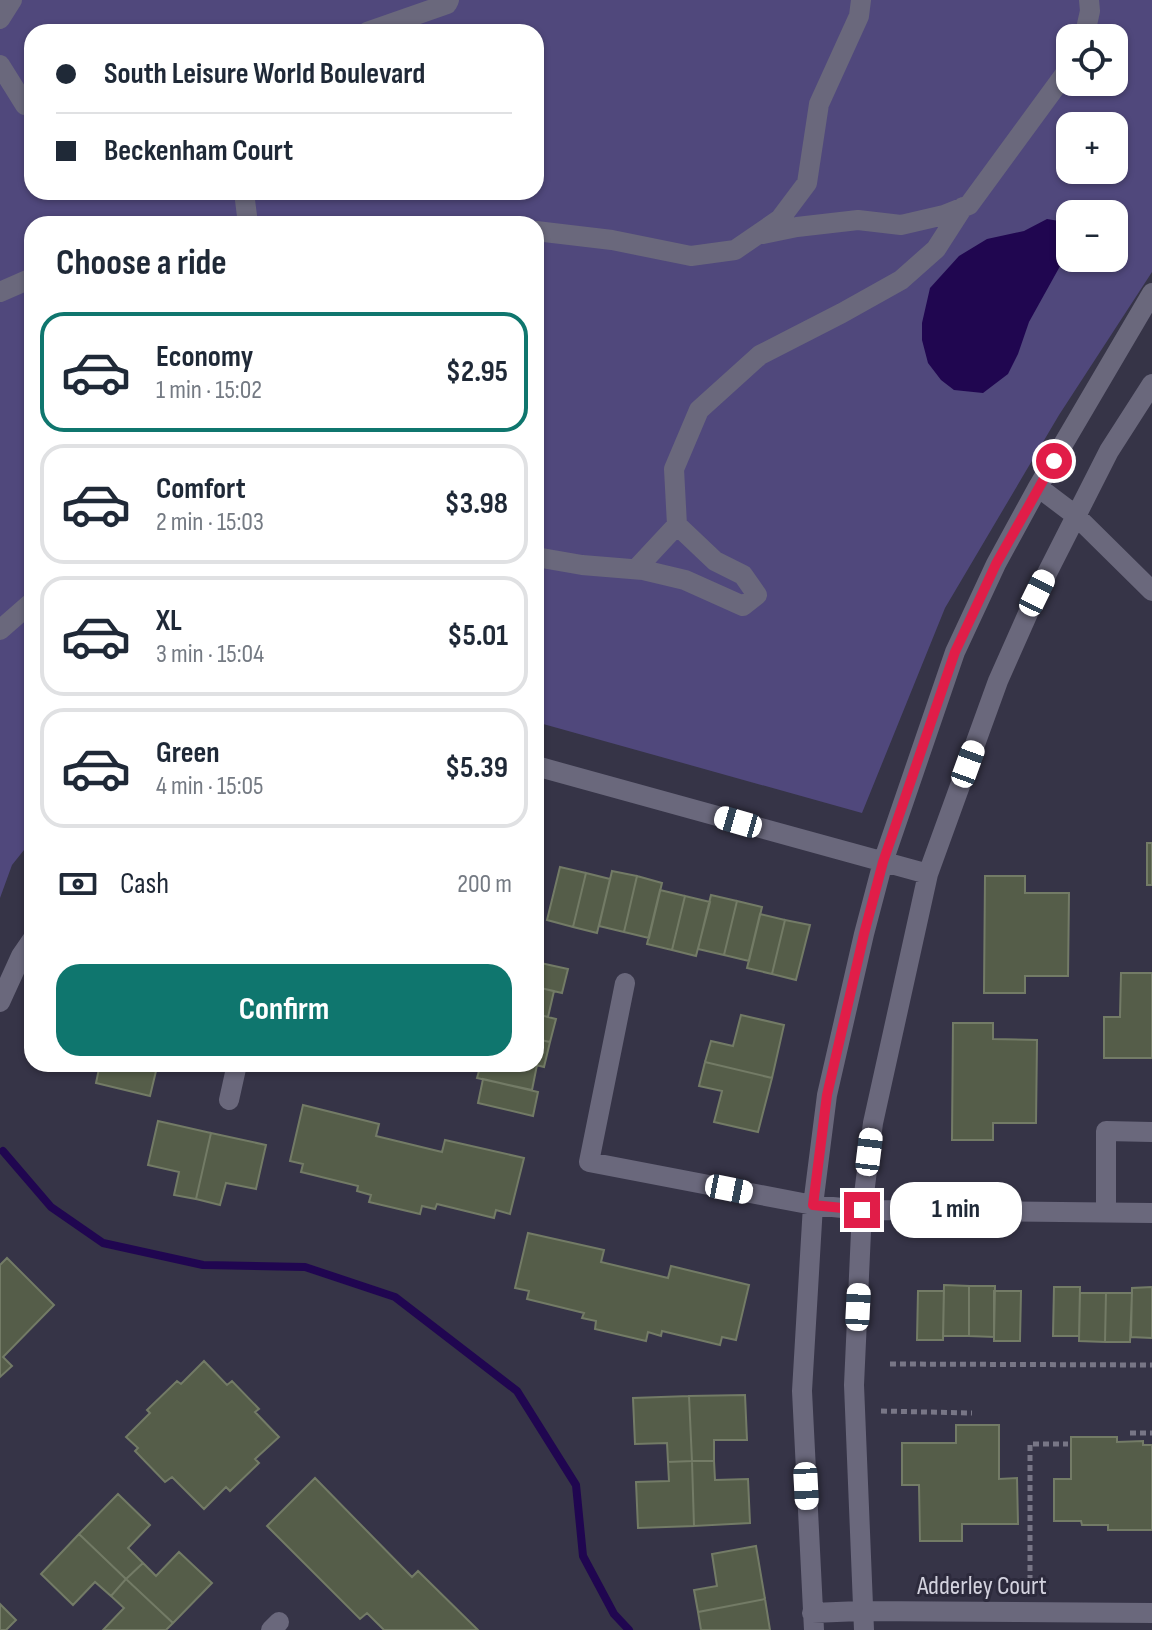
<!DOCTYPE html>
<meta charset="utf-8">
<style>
body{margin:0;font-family:"Sofia Sans Condensed",sans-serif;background:#f6f6f7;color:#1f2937;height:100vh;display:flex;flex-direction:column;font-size:30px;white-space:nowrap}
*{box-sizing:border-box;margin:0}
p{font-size:26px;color:#747a83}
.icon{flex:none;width:44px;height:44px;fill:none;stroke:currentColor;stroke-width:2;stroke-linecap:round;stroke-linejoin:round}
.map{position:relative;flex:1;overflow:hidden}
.drawer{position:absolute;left:24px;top:216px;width:520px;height:856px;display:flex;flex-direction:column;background:#fff;border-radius:24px;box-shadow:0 2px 6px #0004}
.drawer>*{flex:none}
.hud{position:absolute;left:24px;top:24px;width:520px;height:176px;border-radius:24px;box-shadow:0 2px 6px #0004;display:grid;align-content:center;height:176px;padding:0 32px;background:#fff}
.controls{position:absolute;left:1056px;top:24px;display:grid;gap:16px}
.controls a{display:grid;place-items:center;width:72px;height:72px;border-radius:16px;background:#fff;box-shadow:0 2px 6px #0004;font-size:40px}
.end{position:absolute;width:36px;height:36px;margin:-18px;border:10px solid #e11d48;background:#fff;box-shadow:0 0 0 4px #fff}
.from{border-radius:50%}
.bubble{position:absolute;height:56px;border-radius:24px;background:#fff;box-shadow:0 2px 6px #0004;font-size:26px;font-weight:700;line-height:56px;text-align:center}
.car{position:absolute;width:24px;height:48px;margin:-24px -12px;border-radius:10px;box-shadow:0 0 6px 2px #0007;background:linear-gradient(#fff 24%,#345 0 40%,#fff 0 76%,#345 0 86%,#fff 0)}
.hud b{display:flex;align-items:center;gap:28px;height:76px;font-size:30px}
.hud b+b{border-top:2px solid #e0e1e3}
.hud i{width:20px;height:20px;background:#1f2937}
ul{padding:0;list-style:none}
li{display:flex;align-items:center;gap:24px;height:120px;margin:0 16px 12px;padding:0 16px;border:4px solid #e0e1e3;border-radius:24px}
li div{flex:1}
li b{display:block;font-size:30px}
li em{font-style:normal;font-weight:700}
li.active{border-color:#0f766e}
li>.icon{width:72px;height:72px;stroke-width:1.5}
h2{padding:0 32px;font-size:36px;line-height:96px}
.pay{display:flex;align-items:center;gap:20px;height:88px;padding:0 32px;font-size:30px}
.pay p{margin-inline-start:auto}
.action{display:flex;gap:16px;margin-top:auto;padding:16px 32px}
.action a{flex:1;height:92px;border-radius:24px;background:#0f766e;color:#fff;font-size:32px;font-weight:700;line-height:92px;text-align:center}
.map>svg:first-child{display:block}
</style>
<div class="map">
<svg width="1152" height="1630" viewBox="0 0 1152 1630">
<rect width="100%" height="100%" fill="#363447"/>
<path fill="#50487c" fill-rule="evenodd" d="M 0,0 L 1152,0 L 1152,272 L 1059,415 L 945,608 L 862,813 L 536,722 L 536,224 L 32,224 L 32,840 L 12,865 L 0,898 ZM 32,32 L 536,32 L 536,192 L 32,192 ZM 1070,38 L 1114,38 L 1114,82 L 1070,82 ZM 1070,126 L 1114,126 L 1114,170 L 1070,170 ZM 1070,214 L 1114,214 L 1114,258 L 1070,258 Z"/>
<path fill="#200650" d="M 1047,219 L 1065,222 L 1070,231 L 1069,250 L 1029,322 L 1018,354 L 1008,374 L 983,393 L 954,390 L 941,380 L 928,363 L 922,340 L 922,323 L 930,288 L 959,256 L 987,239 L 1024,231 Z"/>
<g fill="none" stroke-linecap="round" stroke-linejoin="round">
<path stroke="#200650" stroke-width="8" d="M 3,1151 L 51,1207 L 103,1243 L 203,1265 L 305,1267 L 395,1297 L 517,1391 L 576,1485 L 583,1556 L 614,1614 L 629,1630"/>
</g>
<path fill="#555d49" stroke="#737b66" stroke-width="2" d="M 1147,843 L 1152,843 L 1152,885 L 1147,885 Z
M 560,867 L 586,873 L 573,927 L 547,920 Z
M 612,871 L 637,876 L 624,932 L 599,926 Z
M 586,873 L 610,879 L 597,933 L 573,927 Z
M 637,876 L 662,883 L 649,938 L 624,932 Z
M 985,876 L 1025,876 L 1025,893 L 1069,893 L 1068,976 L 1025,976 L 1025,993 L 984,993 Z
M 660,890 L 685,896 L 672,950 L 647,944 Z
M 711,895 L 737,901 L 724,955 L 698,949 Z
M 685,896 L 710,902 L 696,956 L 672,950 Z
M 737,901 L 762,907 L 749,961 L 724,955 Z
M 760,914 L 785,920 L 772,974 L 747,968 Z
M 785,920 L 810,925 L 796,980 L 772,974 Z
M 536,962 L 568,969 L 562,993 L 536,987 Z
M 1121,973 L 1152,973 L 1152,1058 L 1104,1058 L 1104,1017 L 1120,1017 Z
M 536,987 L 554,991 L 548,1017 L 536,1014 Z
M 536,1014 L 556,1019 L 550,1042 L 536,1039 Z
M 741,1015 L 784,1025 L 772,1078 L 705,1062 L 711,1041 L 733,1046 Z
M 953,1023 L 993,1023 L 993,1039 L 1037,1040 L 1036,1123 L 993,1123 L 993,1140 L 952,1140 Z
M 536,1039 L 550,1042 L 544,1067 L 532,1064 L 536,1064 Z
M 705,1062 L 772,1078 L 758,1132 L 714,1122 L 722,1091 L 699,1086 Z
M 100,1064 L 127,1064 L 156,1071 L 150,1096 L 96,1083 Z
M 481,1064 L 537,1065 L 532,1090 L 477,1078 Z
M 483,1079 L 538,1092 L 533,1116 L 478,1103 Z
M 303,1105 L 379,1124 L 376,1136 L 442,1152 L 445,1140 L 524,1158 L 510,1214 L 496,1210 L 494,1218 L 437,1204 L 435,1209 L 422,1206 L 420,1214 L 369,1202 L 371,1195 L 357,1191 L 358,1186 L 301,1172 L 303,1164 L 290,1161 Z
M 158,1121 L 211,1133 L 196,1199 L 174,1195 L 179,1172 L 148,1165 Z
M 211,1133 L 266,1145 L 256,1189 L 226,1183 L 220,1205 L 196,1199 Z
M 528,1233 L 604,1250 L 601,1262 L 668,1278 L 671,1266 L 749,1285 L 736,1340 L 722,1337 L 720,1345 L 662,1331 L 661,1336 L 648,1332 L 646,1341 L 595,1329 L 596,1321 L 582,1318 L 584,1313 L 527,1299 L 529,1291 L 515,1288 Z
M 7,1258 L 54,1305 L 3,1357 L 12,1366 L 0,1377 L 0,1265 Z
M 944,1285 L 969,1286 L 969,1336 L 943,1336 Z
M 969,1286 L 995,1286 L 994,1337 L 969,1336 Z
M 1054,1287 L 1080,1287 L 1079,1336 L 1053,1336 Z
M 1152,1287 L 1152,1338 L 1131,1337 L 1132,1288 Z
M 918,1291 L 944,1291 L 943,1340 L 917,1340 Z
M 994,1291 L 1021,1291 L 1020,1341 L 994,1341 Z
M 1080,1293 L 1106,1293 L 1105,1342 L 1079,1341 Z
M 1106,1293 L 1132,1293 L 1130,1342 L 1105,1342 Z
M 204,1361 L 227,1385 L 232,1381 L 259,1409 L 255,1412 L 279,1437 L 255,1459 L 259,1463 L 230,1491 L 226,1487 L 204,1509 L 172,1477 L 165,1482 L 135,1451 L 138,1448 L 126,1437 L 150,1413 L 147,1410 L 177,1381 L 181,1384 Z
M 745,1395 L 747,1440 L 714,1440 L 714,1461 L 692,1461 L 689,1396 Z
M 689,1396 L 692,1461 L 668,1462 L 667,1443 L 635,1444 L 633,1398 Z
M 956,1425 L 999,1425 L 999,1479 L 1017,1478 L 1018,1524 L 962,1524 L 962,1541 L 920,1541 L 919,1485 L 902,1485 L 902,1443 L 956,1443 Z
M 1071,1437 L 1117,1437 L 1117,1442 L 1143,1441 L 1143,1445 L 1152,1445 L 1152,1530 L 1108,1530 L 1108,1525 L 1082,1525 L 1081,1521 L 1054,1521 L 1054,1479 L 1071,1479 Z
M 692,1461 L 714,1461 L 715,1480 L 748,1479 L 750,1523 L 694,1526 Z
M 692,1461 L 694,1526 L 638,1528 L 636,1482 L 669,1481 L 668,1462 Z
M 315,1478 L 412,1577 L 418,1571 L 478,1630 L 384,1630 L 367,1613 L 360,1619 L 267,1526 Z
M 118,1494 L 150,1525 L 128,1548 L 143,1563 L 126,1579 L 79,1534 Z
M 79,1534 L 126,1579 L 111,1596 L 95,1582 L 73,1605 L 41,1574 Z
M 756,1546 L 765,1599 L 698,1612 L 694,1590 L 717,1586 L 712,1554 Z
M 179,1552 L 212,1583 L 173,1623 L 126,1579 L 143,1563 L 156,1576 Z
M 126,1579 L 173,1623 L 166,1630 L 103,1630 L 124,1608 L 111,1596 Z
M 765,1599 L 770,1630 L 701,1630 L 698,1612 Z
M 0,1604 L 16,1620 L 6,1630 L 0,1630 Z"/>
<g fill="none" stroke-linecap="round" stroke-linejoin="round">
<path stroke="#787686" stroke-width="5" stroke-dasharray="6 4" stroke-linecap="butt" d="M 890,1364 L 1152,1365
M 881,1411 L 972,1413
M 1130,1433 L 1152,1433
M 1030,1591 L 1030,1444 L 1068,1444"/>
<path stroke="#6a687c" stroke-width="20" d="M 0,19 L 12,0
M 367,32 L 447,4 L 449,0
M 1084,38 L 1090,11 L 1089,0
M 0,65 L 25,105 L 32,105
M 244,192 L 248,224
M 536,231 L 612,240 L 691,256 L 735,250 L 780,219 L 807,183 L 819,104 L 859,16 L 861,0
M 763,234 L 797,227 L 858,220 L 901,225 L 944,215 L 969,205 L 1070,67
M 0,292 L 32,278
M 1038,487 L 1075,515 L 1152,591
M 536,557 L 582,565 L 643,570 L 685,580 L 743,606 L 757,595 L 743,575 L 715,561 L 677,525 L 674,469 L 699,410 L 760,355 L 842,313 L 901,280 L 936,249 L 963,207
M 636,569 L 677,525
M 0,630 L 32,602
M 536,766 L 928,874
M 625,983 L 589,1162 L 813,1205 L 862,1210 L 1152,1213
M 0,1002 L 21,956 L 32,940
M 229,1100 L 237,1064
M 1106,1212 L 1106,1131 L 1152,1132
M 812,1613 L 861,1611 L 1152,1613
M 271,1630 L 279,1622
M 814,1630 L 802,1391 L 813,1205 L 827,1095 L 864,934 L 883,862 L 955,652 L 996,564 L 1038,487 L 1152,293
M 864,1630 L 854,1385 L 862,1210 L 873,1123 L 928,874 L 998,681 L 1037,593 L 1109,451 L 1152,384"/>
</g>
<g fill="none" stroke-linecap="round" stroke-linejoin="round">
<path stroke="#e11d48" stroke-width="10" d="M 862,1210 L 813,1205 L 827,1095 L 864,934 L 883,862 L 955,652 L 996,564 L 1054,461"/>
</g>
<g text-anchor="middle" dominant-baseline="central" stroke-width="6" stroke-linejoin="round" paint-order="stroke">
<g font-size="26" fill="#d3d2de" stroke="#2c2a3c">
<text x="982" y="1586">Adderley Court</text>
</g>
</g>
</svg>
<div class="controls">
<a><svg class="icon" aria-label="locate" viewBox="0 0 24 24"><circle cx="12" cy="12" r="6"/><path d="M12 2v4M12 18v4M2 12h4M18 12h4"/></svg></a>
<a>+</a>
<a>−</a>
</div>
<i class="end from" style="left:1054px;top:461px"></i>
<i class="end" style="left:862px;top:1210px"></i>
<div class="bubble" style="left:890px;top:1182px;width:132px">1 min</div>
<i class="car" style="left:1037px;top:593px;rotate:26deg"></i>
<i class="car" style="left:968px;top:764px;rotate:20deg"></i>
<i class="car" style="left:738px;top:822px;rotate:286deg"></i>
<i class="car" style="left:869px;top:1152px;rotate:7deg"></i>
<i class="car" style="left:729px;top:1189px;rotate:101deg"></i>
<i class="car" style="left:858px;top:1307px;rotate:3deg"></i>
<i class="car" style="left:806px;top:1486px;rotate:177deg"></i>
<div class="hud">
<b><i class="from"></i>South Leisure World Boulevard</b>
<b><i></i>Beckenham Court</b>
</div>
<section class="drawer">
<h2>Choose a ride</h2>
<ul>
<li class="active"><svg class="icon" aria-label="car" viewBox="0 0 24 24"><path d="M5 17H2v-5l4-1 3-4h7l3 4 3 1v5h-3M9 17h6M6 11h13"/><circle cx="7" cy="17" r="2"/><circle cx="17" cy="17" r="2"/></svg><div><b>Economy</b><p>1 min · 15:02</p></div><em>$2.95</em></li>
<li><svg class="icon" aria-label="car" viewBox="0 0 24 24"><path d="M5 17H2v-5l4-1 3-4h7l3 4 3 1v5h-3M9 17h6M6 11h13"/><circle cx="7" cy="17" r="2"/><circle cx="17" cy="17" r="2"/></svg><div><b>Comfort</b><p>2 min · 15:03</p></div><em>$3.98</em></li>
<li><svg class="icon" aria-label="car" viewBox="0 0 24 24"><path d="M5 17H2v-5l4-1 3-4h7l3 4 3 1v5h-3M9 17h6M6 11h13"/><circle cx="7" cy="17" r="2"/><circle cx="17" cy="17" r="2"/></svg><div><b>XL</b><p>3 min · 15:04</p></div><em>$5.01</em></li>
<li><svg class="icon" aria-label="car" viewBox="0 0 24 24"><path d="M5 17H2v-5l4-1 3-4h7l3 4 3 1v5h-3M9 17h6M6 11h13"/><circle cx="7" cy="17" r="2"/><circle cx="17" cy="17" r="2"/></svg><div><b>Green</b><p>4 min · 15:05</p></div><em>$5.39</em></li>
</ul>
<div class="pay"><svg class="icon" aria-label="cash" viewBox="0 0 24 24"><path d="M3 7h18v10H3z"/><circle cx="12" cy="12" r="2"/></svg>Cash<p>200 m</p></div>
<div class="action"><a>Confirm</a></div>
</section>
</div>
